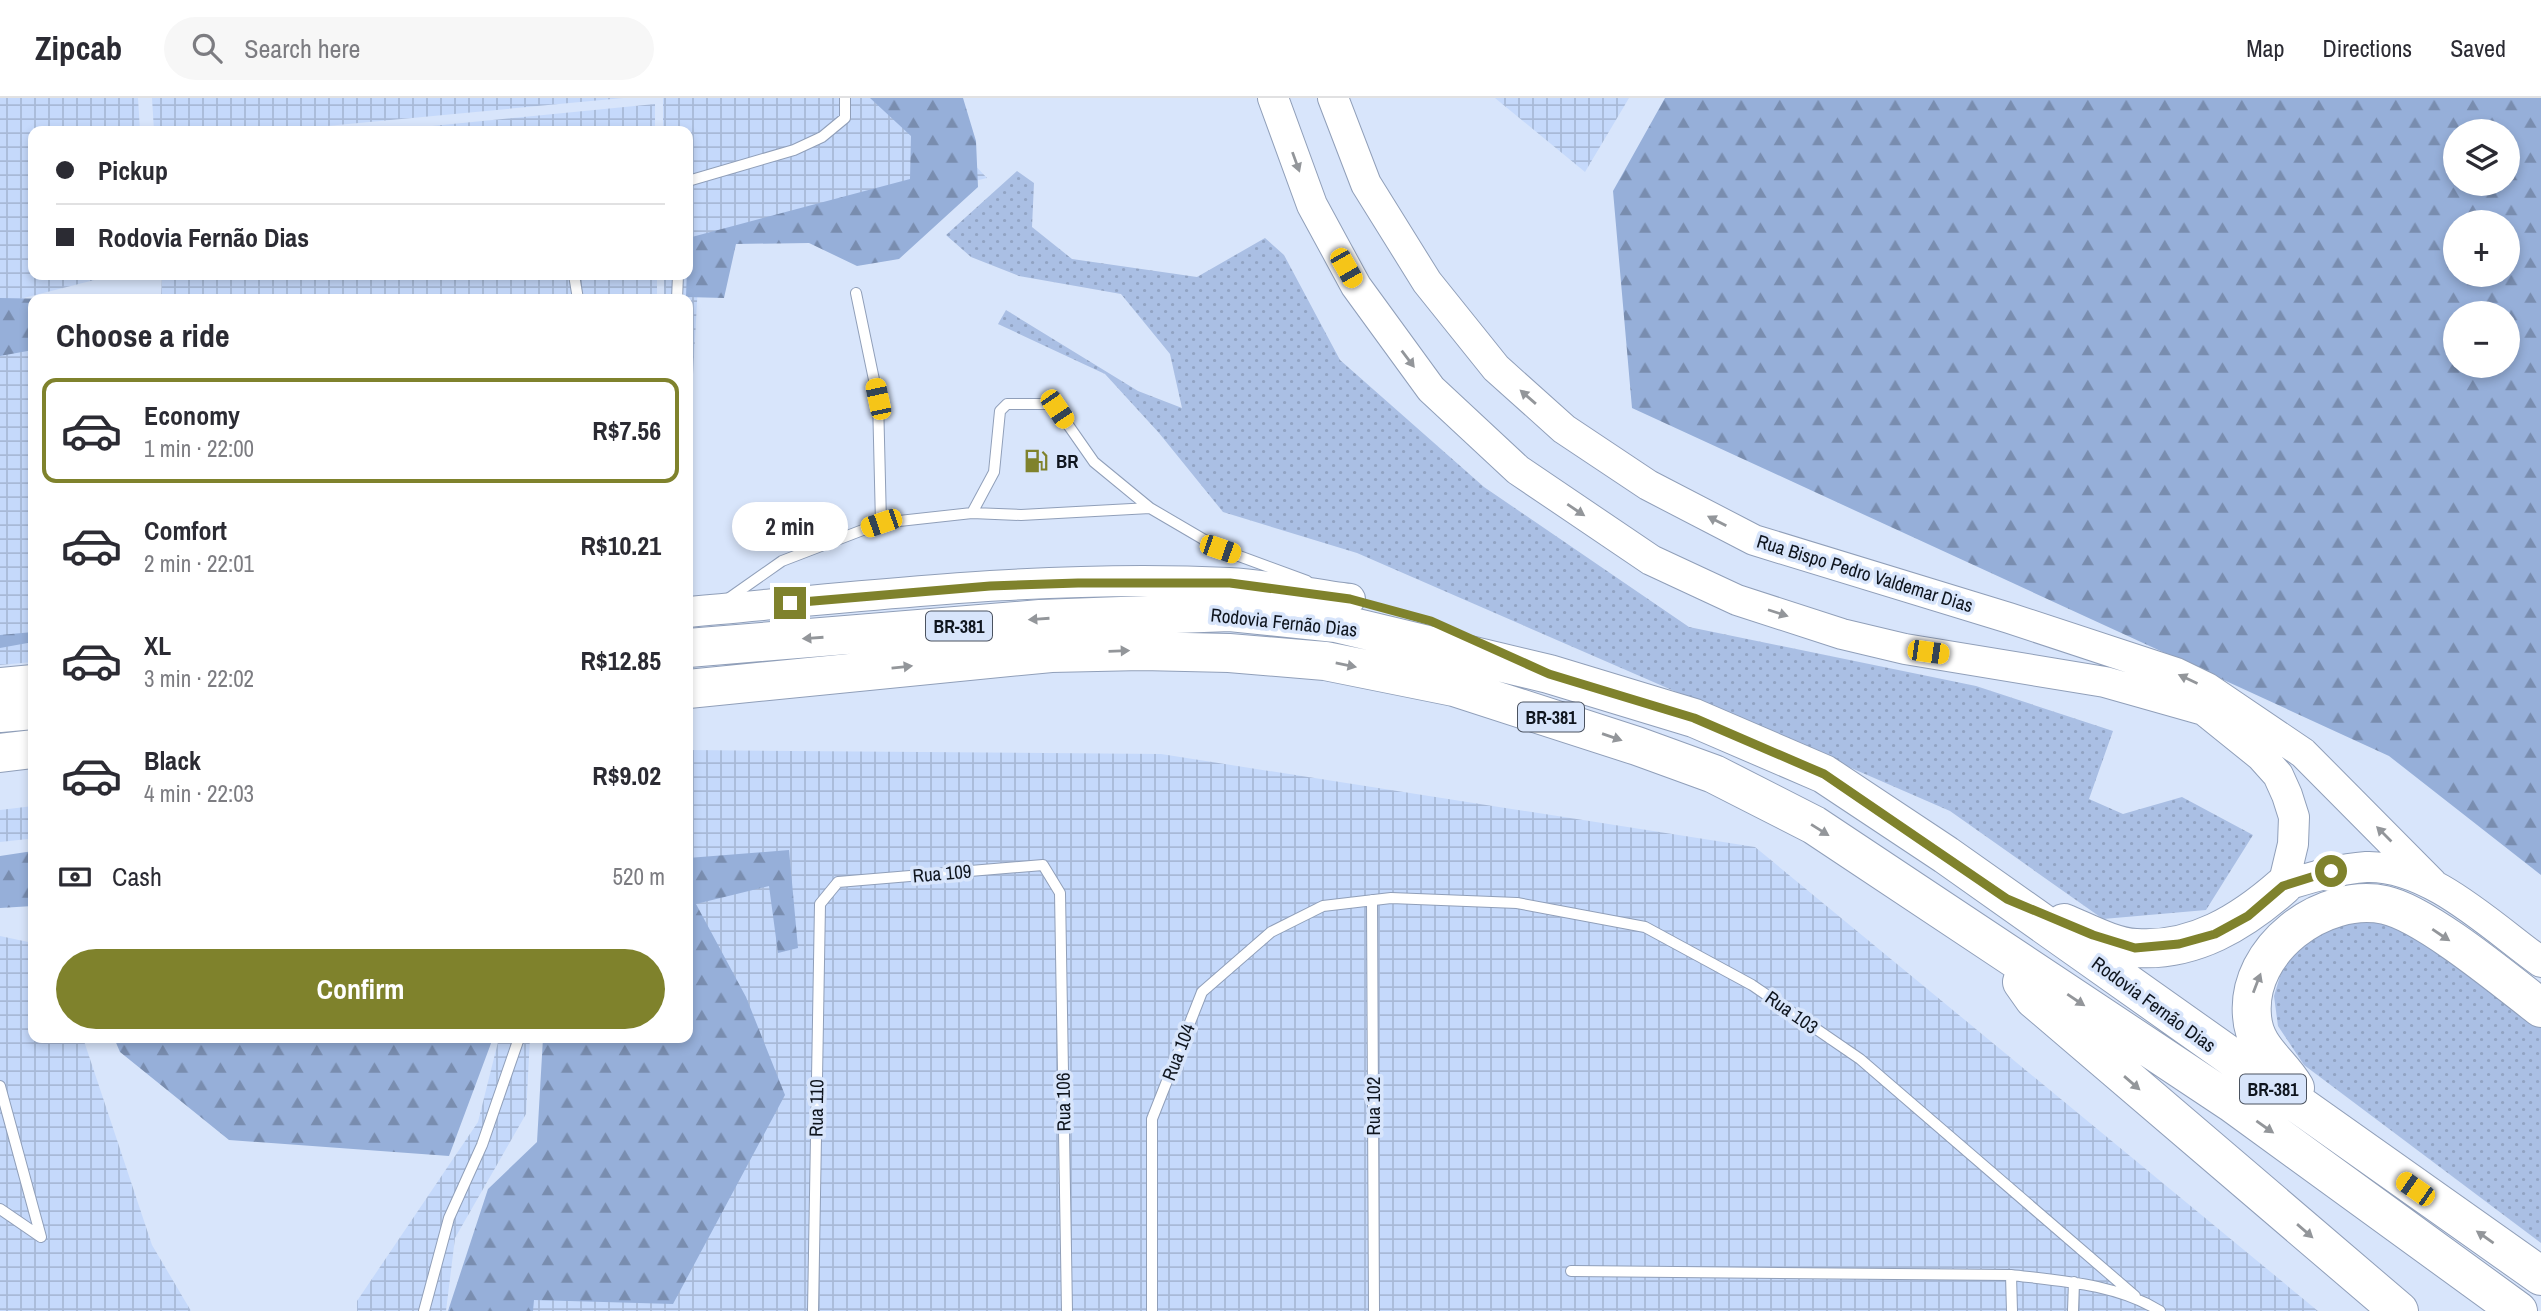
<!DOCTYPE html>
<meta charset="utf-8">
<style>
body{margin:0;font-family:"Archivo Narrow",sans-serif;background:#f7f7f7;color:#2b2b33;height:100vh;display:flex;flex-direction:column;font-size:26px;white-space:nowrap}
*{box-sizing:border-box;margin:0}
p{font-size:23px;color:#7c7c81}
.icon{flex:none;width:38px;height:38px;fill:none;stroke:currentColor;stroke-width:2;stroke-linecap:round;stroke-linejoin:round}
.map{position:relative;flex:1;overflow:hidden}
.drawer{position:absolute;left:28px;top:196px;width:665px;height:749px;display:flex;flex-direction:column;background:#fff;border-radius:14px;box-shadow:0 4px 10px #0003}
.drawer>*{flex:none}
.top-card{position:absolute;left:28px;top:28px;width:665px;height:154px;border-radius:14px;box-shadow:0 4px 10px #0003;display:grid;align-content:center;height:154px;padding:0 28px;background:#fff}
.controls{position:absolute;left:2443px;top:21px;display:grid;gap:14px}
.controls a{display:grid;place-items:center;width:77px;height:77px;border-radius:50%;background:#fff;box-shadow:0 4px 10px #0003;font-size:35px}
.end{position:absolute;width:32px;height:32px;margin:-16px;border:9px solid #7f822c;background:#fff;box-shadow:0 0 0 4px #fff}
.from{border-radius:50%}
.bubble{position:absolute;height:49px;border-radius:24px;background:#fff;box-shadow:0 4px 10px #0003;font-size:23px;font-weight:700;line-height:49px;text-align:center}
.car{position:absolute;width:21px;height:42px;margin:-21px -10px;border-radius:9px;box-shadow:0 0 5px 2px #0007;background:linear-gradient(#f5c518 24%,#345 0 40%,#f5c518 0 76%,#345 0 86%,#f5c518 0)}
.top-card b{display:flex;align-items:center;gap:24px;height:66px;font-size:26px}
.top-card b+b{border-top:2px solid #e1e1e2}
.top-card i{width:18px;height:18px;background:#2b2b33}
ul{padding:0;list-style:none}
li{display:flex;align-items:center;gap:21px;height:105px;margin:0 14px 10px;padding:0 14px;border:4px solid transparent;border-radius:14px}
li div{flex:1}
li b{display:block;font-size:26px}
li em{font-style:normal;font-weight:700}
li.selected{border-color:#7f822c}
li>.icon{width:63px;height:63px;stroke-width:1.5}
h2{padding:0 28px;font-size:32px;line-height:84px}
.pay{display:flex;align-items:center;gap:18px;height:77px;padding:0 28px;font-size:26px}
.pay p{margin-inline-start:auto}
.button{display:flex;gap:14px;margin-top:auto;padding:14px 28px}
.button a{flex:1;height:80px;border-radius:42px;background:#7f822c;color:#fff;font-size:28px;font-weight:700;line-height:80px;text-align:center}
header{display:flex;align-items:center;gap:42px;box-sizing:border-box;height:98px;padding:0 35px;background:#fff;border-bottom:2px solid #e1e1e2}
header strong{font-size:33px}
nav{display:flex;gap:38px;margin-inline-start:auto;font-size:24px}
.search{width:490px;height:63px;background:#f7f7f7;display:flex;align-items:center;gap:18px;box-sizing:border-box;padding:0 24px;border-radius:38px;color:#7c7c81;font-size:26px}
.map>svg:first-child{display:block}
</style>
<header>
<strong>Zipcab</strong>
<div class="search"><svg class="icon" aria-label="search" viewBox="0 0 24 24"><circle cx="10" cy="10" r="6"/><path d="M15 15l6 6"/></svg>Search here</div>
<nav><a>Map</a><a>Directions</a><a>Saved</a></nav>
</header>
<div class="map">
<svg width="2541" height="1213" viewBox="0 0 2541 1213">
<defs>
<pattern id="industrial-grid" width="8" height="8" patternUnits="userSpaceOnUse" patternTransform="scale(1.75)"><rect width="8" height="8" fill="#c5d9fb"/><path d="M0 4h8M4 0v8" fill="none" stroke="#a8b9d7"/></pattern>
<pattern id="grass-dots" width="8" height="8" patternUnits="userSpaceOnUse" patternTransform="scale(1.75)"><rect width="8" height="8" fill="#aabfe4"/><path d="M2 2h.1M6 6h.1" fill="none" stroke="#91a3c3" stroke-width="1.8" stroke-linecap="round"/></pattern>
<pattern id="forest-firs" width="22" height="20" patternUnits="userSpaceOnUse" patternTransform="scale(1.75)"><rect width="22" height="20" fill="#96afd9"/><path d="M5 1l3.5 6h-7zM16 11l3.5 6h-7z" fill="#798daf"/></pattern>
</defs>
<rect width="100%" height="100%" fill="#d8e5fb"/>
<path fill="url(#industrial-grid)" d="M 0,0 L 138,0 L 140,33 L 33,33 L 33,177 L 114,177 L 0,206 Z
M 152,0 L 623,0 L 274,33 L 154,33 Z
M 663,0 L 937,0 L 928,18 L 987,80 L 700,150 L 688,367 L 688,201 L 664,201 L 664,177 L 688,177 L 688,33 L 663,33 Z
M 1495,0 L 1629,0 L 1585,74 Z
M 655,6 L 655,33 L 382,33 Z
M 162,177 L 657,177 L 657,201 L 161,201 Z
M 33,229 L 33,564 L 0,567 L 0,236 Z
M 688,652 L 1161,656 L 1755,749 L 2318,1213 L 509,1213 L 688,940 Z
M 33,708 L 28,741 L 0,744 L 0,712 Z
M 0,838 L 33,845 L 33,940 L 83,940 L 152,1147 L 191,1213 L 0,1213 Z
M 499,940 L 530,940 L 526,1016 L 455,1140 L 446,1213 L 357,1213 L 357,1203 L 478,1024 Z"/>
<path fill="url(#grass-dots)" d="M 1017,73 L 1034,85 L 1032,129 L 1072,161 L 1197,179 L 1265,140 L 1284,157 L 1340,262 L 1484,389 L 1689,529 L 1976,588 L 2113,633 L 2089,701 L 2123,716 L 2182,699 L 2253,737 L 2206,812 L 2103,821 L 1950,713 L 1357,455 L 1223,414 L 1159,335 L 1105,276 L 998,226 L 1006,212 L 1138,293 L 1182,310 L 1170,256 L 1121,196 L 1019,178 L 971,159 L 946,137 Z
M 2336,819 L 2398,819 L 2541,922 L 2541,1145 L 2304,967 L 2278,928 L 2274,898 L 2284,865 Z"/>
<path fill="url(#forest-firs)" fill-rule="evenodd" d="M 870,0 L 963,0 L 976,43 L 978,89 L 899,161 L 857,168 L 809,145 L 736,146 L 724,200 L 686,199 L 688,140 L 910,81 L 911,38 Z
M 1665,0 L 2541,0 L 2541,777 L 2389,658 L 1632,310 L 1613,93 ZM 2455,33 L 2508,33 L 2508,86 L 2455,86 ZM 2455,124 L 2508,124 L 2508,177 L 2455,177 ZM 2455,215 L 2508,215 L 2508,268 L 2455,268 Z
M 0,200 L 56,201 L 33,201 L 33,252 L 0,258 Z
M 33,534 L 33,544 L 0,550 L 0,537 Z
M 789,752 L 798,850 L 778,855 L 769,788 L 696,806 L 746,899 L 785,997 L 673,1206 L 534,1202 L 533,1213 L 448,1213 L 488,1091 L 537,1044 L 543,940 L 688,940 L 688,760 Z
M 33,753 L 33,808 L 0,810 L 0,758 Z
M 114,940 L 493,940 L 449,1058 L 229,1042 L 120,954 Z"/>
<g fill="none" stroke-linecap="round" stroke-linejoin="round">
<g stroke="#909fb9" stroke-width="12">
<path id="lane" d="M 688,83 L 794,52 L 822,39 L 845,20 L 845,0
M 574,177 L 578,201
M 856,195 L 878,301 L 881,425
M 677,201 L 678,177
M 972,415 L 994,374 L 1000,313 L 1007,306 L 1048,306 L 1057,311 L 1094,364 L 1150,410 L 1220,451 L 1307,483
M 725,503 L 782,463 L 881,425 L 972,415 L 1021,417 L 1150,410
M 1372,802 L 1374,1213
M 0,988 L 41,1139 L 0,1111
M 1571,1173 L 2011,1177 C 2062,1183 2116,1186 2160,1213
M 2011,1177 L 2012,1213
M 424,1213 L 449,1120 L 482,1047 L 519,940
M 813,1213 L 820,806 L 838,784 L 1043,767 L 1060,795 L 1067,1213
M 1152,1213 L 1152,1021 L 1202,894 L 1271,834 L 1323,808 L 1391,800 L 1517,805 L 1645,829 L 1752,887 L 1860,961 L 2135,1198
M 2073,1213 L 2074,1184"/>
</g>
<g stroke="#909fb9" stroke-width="32">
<path id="secondary" d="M 1273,0 L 1312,107 L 1356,188 L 1431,291 L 1518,372 L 1651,462 L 1737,502 L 1842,536 L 1905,551 L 2105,584 L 2204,612 L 2261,658 L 2278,677 L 2287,697 L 2294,719 L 2293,746 L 2283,788
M 1333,0 L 1366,86 L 1427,184 L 1496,270 L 1564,331 L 1648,387 L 1754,442 L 2009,520 L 2176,575 L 2207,590 L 2303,655 L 2432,785
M 688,514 C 867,498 1049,476 1229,485 C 1269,487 1310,496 1350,501
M 0,585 L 33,582
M 2283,788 C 2310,780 2337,771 2366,769 C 2430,767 2492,829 2541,864"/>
</g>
<g stroke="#909fb9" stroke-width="40">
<path id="highway" d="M 688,550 L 1040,521 L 1230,514 L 1336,525 L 1549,576 L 1694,620 L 1824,676 L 1946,757 L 2541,1178
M 688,591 L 1051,555 L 1142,553 L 1229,555 L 1325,563 L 1454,589 L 1637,648 L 1714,676 L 1814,727 L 2232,1005 L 2518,1213
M 0,615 L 33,612
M 0,655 L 33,651
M 2064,825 C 2086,834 2113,849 2136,850 C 2194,854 2242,824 2283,788
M 2022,884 L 2034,901 L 2399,1213
M 2295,990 C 2280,964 2254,951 2252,918 C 2246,851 2323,794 2385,807 C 2426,816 2506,883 2541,910"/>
</g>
<use href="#lane" stroke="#fff" stroke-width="10"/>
<use href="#secondary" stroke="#fff" stroke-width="30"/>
<use href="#highway" stroke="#fff" stroke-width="38"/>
</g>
<defs><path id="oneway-solid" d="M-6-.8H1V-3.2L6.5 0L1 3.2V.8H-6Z" transform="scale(1.75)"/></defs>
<g fill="#93969a">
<use href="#oneway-solid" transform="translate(1296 64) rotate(70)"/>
<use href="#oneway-solid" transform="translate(1408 261) rotate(53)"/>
<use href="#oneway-solid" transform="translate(1528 299) rotate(-139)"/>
<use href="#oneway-solid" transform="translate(1576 412) rotate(34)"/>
<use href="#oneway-solid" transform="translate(1717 423) rotate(-153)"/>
<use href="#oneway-solid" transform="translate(1778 515) rotate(18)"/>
<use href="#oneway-solid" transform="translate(1039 521) rotate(176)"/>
<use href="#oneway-solid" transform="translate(813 540) rotate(176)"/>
<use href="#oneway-solid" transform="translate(1119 553) rotate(-2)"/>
<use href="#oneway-solid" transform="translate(1346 567) rotate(11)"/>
<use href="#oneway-solid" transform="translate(902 569) rotate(-6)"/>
<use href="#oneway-solid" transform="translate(2188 581) rotate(-155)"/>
<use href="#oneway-solid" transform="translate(1612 639) rotate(19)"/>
<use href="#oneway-solid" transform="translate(1820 732) rotate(32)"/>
<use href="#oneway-solid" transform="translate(2384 736) rotate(-135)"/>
<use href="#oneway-solid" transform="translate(2441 837) rotate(34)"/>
<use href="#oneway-solid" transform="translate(2257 885) rotate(-69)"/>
<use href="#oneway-solid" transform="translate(2076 902) rotate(34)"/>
<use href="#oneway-solid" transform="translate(2132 985) rotate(41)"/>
<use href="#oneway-solid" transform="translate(2265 1029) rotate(35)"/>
<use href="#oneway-solid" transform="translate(2305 1133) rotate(41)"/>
<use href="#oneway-solid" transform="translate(2485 1139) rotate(-145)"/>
</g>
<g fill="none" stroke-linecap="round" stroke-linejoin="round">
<path stroke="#7f822c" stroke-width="9" d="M 790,505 L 990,488 L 1078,485 L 1230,485 L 1350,501 L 1431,523 L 1549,576 L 1694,620 L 1824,676 L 2007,801 L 2093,837 L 2135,850 L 2179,846 L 2215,836 L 2248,818 L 2283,788 L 2331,773"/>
</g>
<defs>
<g id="fuel-bare" transform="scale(1.89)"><path d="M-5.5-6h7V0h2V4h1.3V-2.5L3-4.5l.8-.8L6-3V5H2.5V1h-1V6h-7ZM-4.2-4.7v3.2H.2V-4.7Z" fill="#7f822c" stroke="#d8e5fb" stroke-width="2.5" paint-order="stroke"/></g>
</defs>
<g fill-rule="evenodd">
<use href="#fuel-bare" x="1036" y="363"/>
</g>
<g text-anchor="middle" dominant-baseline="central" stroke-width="7" stroke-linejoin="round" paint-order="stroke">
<g fill="#d8e5fb" stroke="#4b5360" stroke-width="2">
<rect x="926" y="513.5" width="66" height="29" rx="5"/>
<rect x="1518" y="604.5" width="66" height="29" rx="5"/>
<rect x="2240" y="976.5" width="66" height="29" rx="5"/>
</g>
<g font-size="18" font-weight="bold" fill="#0f151e">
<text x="959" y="528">BR-381</text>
<text x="1551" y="619">BR-381</text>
<text x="2273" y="991">BR-381</text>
</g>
<g font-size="19" font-weight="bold" fill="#0f151e" stroke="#d8e5fb" text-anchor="start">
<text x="1056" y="363">BR</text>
</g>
<g font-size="19" fill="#0f151e" stroke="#d8e5fb">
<text transform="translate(1865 475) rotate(17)">Rua Bispo Pedro Valdemar Dias</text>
<text transform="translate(1284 524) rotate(6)">Rodovia Fernão Dias</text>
<text transform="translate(942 775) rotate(-5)">Rua 109</text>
<text transform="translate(2154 906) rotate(36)">Rodovia Fernão Dias</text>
<text transform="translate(1792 914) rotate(35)">Rua 103</text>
<text transform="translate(1178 954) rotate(-69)">Rua 104</text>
<text transform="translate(1063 1004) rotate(-91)">Rua 106</text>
<text transform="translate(1373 1008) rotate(-90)">Rua 102</text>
<text transform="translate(816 1010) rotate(-89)">Rua 110</text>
</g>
</g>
</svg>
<div class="controls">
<a><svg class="icon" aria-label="layers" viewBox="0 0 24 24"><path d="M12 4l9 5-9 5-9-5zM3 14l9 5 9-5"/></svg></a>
<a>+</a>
<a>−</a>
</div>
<i class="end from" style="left:2331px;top:773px"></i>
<i class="end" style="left:790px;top:505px"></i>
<div class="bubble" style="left:732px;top:404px;width:116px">2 min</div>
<i class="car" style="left:1346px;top:170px;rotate:150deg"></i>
<i class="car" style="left:878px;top:301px;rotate:348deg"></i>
<i class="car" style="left:1057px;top:311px;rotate:146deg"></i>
<i class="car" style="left:881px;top:425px;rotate:251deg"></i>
<i class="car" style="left:1220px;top:451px;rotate:109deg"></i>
<i class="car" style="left:1928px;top:554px;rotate:98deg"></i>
<i class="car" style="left:2415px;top:1091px;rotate:305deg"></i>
<div class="top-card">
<b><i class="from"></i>Pickup</b>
<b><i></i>Rodovia Fernão Dias</b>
</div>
<section class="drawer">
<h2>Choose a ride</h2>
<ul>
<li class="selected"><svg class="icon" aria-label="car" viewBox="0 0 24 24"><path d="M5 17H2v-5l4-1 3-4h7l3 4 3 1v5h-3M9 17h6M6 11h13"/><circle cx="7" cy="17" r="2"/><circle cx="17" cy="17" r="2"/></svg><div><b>Economy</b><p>1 min · 22:00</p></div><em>R$7.56</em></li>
<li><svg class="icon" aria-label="car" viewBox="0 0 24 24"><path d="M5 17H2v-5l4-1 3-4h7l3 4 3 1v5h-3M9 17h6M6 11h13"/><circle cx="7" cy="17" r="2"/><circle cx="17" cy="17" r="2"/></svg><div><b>Comfort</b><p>2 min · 22:01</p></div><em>R$10.21</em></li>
<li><svg class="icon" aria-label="car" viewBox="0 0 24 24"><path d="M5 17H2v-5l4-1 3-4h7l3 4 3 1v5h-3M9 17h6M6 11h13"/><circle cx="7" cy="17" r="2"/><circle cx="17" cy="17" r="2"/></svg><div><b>XL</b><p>3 min · 22:02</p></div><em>R$12.85</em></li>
<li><svg class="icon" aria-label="car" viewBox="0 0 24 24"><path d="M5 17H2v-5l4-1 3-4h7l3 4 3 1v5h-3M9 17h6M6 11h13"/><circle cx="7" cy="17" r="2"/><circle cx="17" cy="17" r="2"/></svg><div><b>Black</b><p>4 min · 22:03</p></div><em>R$9.02</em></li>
</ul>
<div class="pay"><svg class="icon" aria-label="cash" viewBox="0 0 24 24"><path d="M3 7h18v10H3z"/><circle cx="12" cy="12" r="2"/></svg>Cash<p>520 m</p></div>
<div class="button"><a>Confirm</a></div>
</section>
</div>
